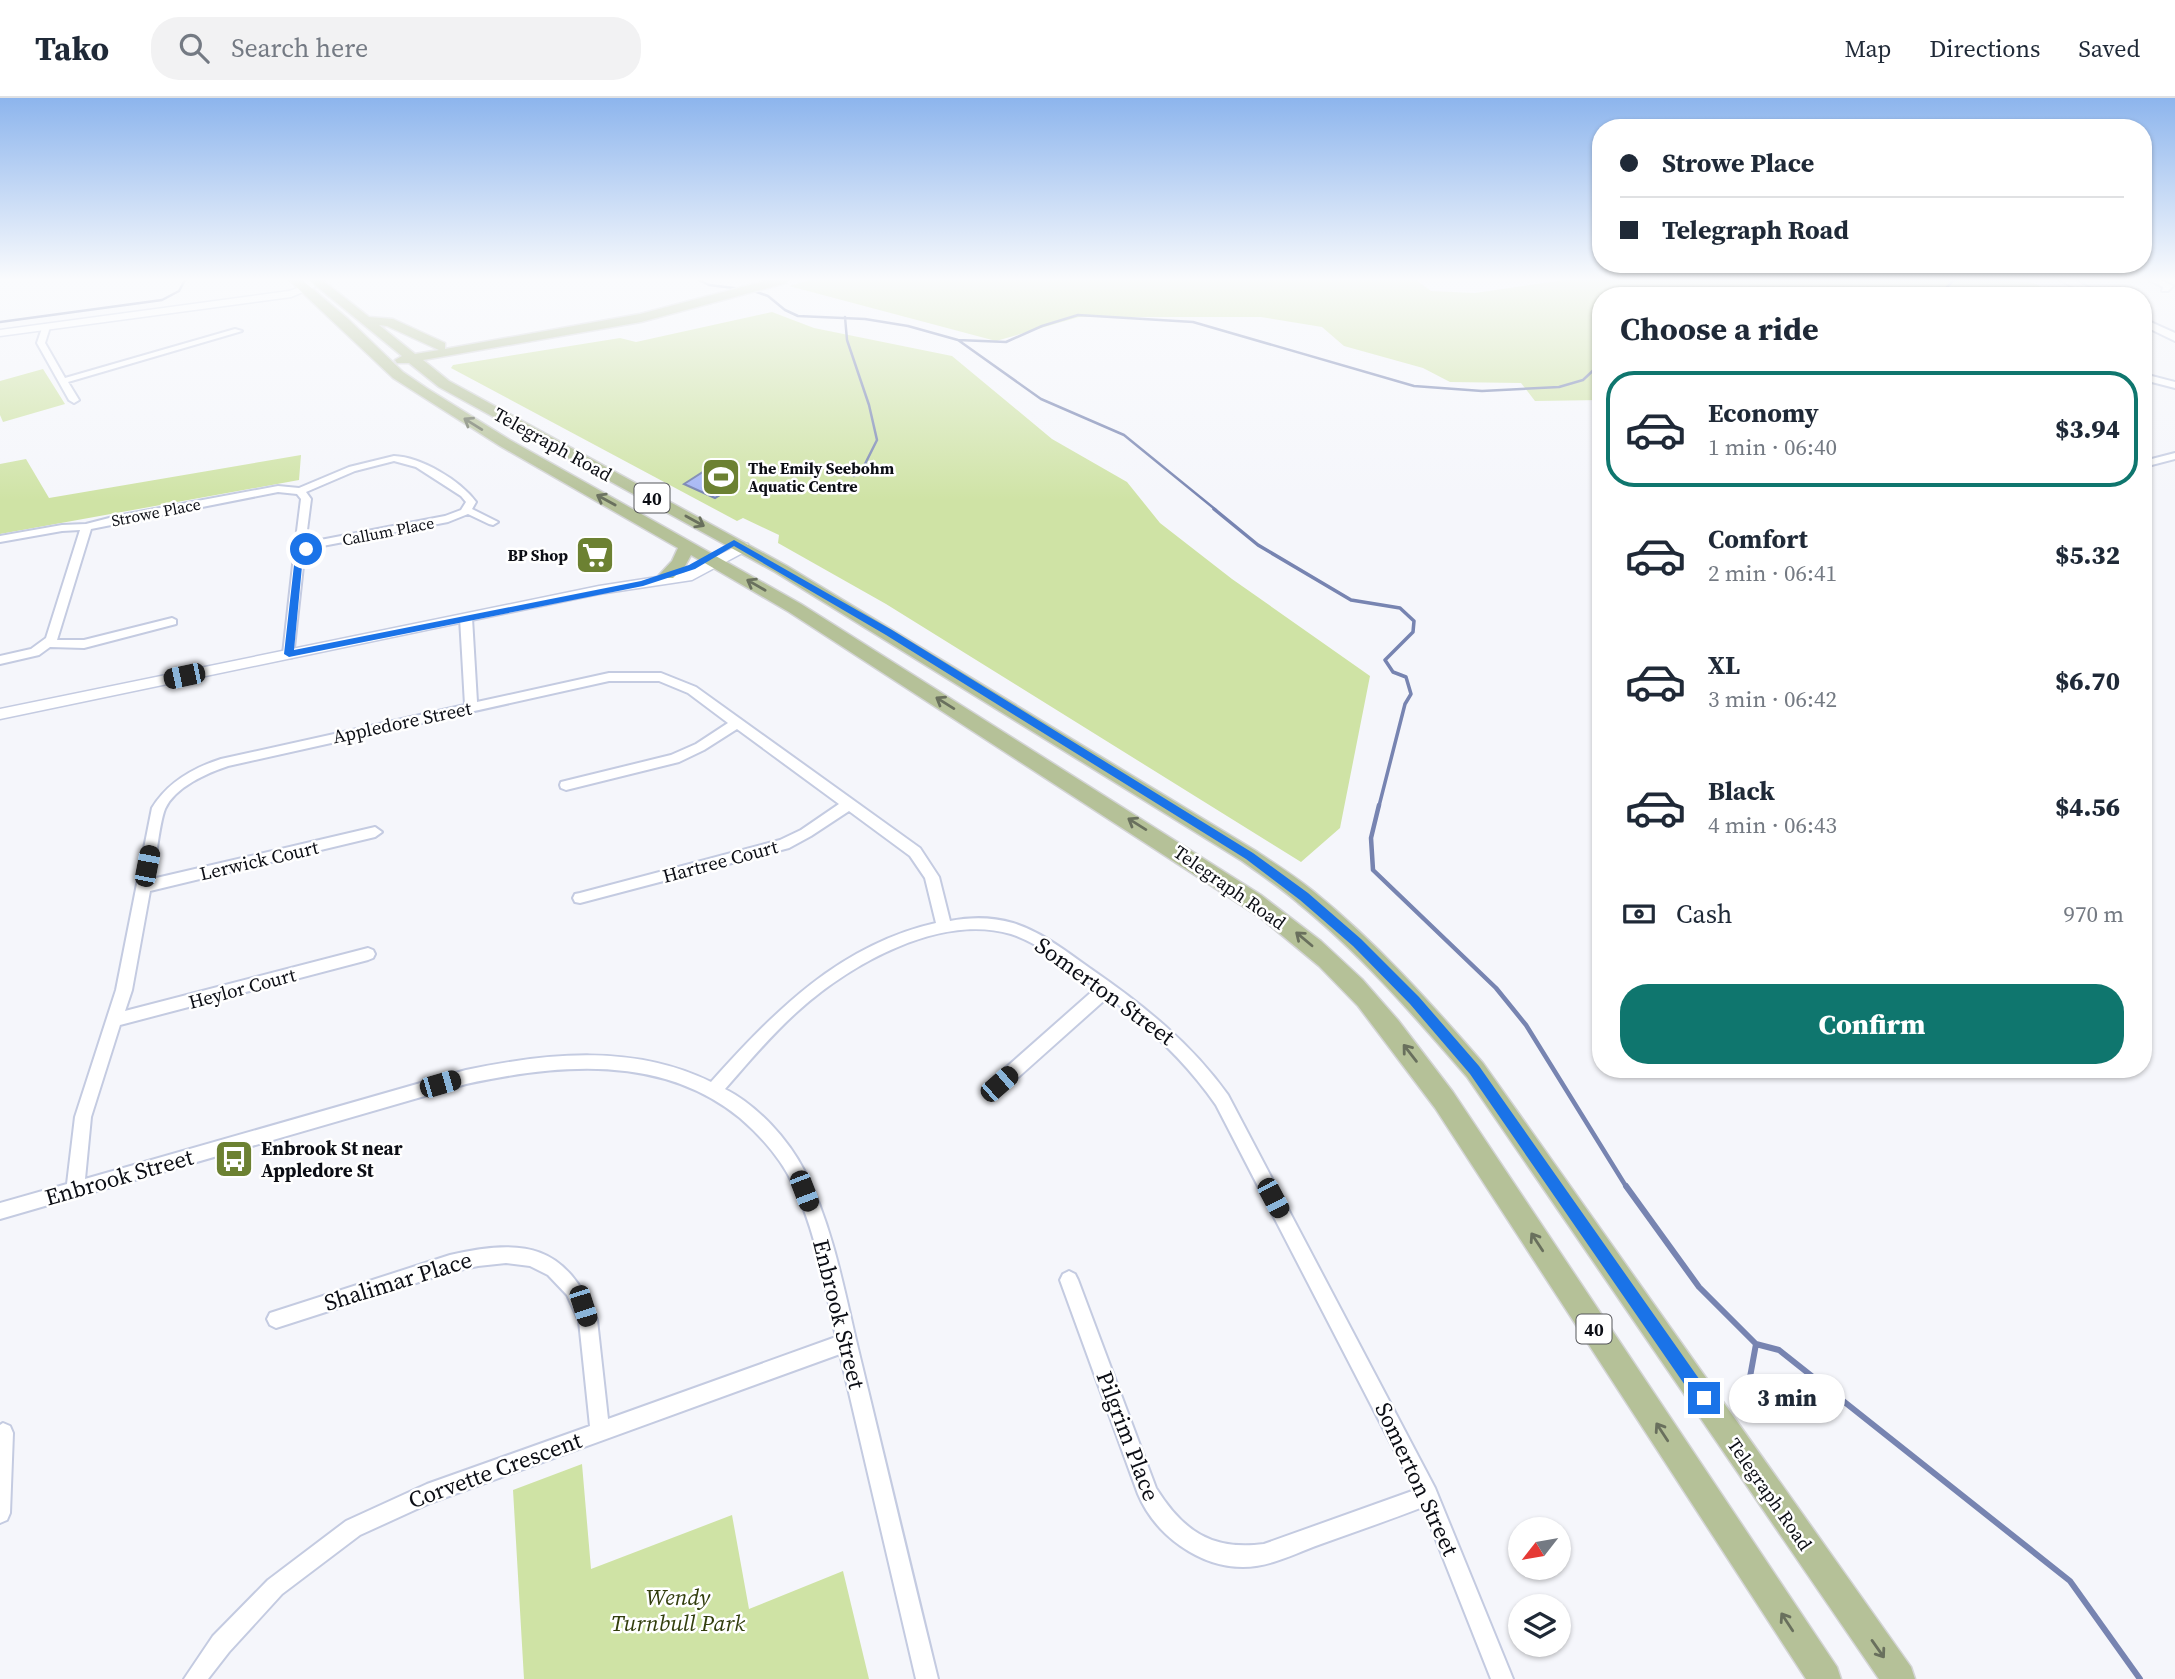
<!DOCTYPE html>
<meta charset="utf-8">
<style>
body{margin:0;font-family:"Source Serif 4",serif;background:#f2f2f3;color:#1f2937;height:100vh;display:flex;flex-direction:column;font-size:26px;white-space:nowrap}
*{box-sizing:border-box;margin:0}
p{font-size:23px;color:#747a83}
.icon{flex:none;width:38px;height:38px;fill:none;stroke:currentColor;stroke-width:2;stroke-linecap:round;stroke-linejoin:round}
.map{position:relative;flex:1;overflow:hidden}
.details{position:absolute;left:1592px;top:189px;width:560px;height:791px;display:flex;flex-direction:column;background:#fff;border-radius:28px;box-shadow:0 2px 5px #0004}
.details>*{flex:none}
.banner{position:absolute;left:1592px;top:21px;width:560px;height:154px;border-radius:28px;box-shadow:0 2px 5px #0004;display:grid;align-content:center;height:154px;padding:0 28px;background:#fff}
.needle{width:46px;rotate:239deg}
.controls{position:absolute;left:1508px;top:1419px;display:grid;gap:14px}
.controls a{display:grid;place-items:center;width:63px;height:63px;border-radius:50%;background:#fff;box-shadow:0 2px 5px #0004;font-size:35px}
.end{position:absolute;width:32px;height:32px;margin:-16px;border:9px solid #1a73e8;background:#fff;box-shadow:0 0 0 4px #fff}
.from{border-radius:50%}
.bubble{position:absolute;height:49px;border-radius:24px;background:#fff;box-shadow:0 2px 5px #0004;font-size:23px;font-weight:800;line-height:49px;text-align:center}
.car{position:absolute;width:21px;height:42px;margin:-21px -10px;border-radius:9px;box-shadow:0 0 5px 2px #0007;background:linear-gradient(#222 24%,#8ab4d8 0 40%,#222 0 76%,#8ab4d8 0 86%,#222 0)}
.banner b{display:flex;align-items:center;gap:24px;height:66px;font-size:26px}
.banner b+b{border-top:2px solid #e0e1e3}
.banner i{width:18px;height:18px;background:#1f2937}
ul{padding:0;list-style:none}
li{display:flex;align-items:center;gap:21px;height:116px;margin:0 14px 10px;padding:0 14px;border:4px solid transparent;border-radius:28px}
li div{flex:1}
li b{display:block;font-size:26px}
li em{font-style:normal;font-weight:800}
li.active{border-color:#0f766e}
li>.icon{width:63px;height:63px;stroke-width:1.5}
h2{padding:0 28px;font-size:32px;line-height:84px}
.pay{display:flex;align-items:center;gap:18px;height:77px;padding:0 28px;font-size:26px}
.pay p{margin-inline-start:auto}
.button{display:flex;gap:14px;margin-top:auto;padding:14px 28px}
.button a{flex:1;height:80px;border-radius:28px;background:#0f766e;color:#fff;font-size:28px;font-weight:800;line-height:80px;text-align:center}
header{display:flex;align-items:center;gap:42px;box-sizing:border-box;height:98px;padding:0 35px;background:#fff;border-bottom:2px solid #e0e1e3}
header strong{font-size:33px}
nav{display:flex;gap:38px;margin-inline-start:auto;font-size:24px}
.search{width:490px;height:63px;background:#f2f2f3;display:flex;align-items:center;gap:18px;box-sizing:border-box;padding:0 24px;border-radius:28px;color:#747a83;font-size:26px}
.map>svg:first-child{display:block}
</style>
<header>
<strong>Tako</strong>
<div class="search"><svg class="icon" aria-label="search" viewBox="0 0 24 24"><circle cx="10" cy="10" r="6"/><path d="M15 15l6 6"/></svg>Search here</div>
<nav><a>Map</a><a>Directions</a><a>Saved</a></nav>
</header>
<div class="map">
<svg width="2175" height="1581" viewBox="0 0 2175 1581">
<rect width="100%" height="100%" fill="#f5f6fb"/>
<path fill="#cfe3a5" d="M 810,182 L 1416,182 L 1431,193 L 1475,195 L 1564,182 L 2006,182 L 2034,185 L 2059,198 L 1601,198 L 1601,302 L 1535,303 L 1521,285 L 1450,284 L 1423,270 L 1344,248 L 1322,229 L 1261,219 L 1079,219 L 996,243 L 789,188 Z
M 772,214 L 814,230 L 952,258 L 1052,341 L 1127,384 L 1160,425 L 1232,481 L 1370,578 L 1340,730 L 1301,764 L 886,506 L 778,445 L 779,437 L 743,420 L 737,423 L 451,270 L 453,267 L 620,240 L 636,244 Z
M 43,271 L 65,306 L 3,324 L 0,317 L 0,283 Z
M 301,357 L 299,382 L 0,436 L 0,366 L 26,361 L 49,400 Z
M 582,1366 L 591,1471 L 732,1417 L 749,1511 L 843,1473 L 869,1581 L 524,1581 L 513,1392 Z"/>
<path fill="#a5b6f4" stroke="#7784b1" stroke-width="2" d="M 706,372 L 738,386 L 715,400 L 684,386 Z"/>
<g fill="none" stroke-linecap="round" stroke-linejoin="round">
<path stroke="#7784b1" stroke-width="2.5" d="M 699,182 L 709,187 L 742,191
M 751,192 L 768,198 L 785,212 L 798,218 L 865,221 L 908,228 L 958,242 L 1006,244 L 1042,228 L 1078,217 L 1193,224 L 1414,288 L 1482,293 L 1559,289 L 1583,282 L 1601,265
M 1938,198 L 1954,182
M 845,219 L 847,242 L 869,307 L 877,342 L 865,366 L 854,378
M 0,224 L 162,202 L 179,193 L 185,182
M 958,242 L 1041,301 L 1124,337 L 1216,412"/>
<path stroke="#7784b1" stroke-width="3.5" d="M 1214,411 L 1258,447 L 1351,502 L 1400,510 L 1414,523 L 1413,534 L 1385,562 L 1393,574 L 1406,579 L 1411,596 L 1405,606 L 1379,708"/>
<path stroke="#7784b1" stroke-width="4.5" d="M 1379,707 L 1371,740 L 1373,772 L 1496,890 L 1526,927 L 1627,1090"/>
<path stroke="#7784b1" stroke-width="6" d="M 1626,1088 L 1699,1189 L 1756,1246 L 1779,1252 L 2070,1483 L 2140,1581
M 1748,1290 L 1756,1246"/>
</g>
<path fill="#bdcbfd" stroke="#adb4c9" stroke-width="2" d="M 603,447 L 606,463 L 587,467 L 584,451 Z"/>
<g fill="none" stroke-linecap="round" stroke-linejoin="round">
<g stroke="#c4cbe1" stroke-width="4">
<path id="minor" d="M 2149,182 L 2160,182 L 2173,188 L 2168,193 L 2162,193 L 2163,189 Z
M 43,227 L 50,229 L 45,245 L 65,280 L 235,231 L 242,233 L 68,284 L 79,302 L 74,305 L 69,302 L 37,245 Z
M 2144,276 L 2175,284 L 2175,290 L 2144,282 Z
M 2175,355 L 2175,361 L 2144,369 L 2144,363 Z
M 394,358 C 421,359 460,382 476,404 L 472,411 L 498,424 L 493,427 L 489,426 L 468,416 L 448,424 L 312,450 L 304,459 L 293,559 L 289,560 L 283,556 L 294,458 L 302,448 L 296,441 L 301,401 L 297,396 L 278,394 L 91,431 L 57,542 L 84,542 L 172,520 L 176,522 L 176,526 L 84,550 L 50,549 L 39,557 L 0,566 L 0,558 L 31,551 L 46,540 L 80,432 L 62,433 L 0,444 L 0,438 L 62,427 L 86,426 L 117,418 L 278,388 L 299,390 L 349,369 ZM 394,363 L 416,369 L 461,398 L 466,404 L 461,412 L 445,418 L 310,444 L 306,440 L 311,401 L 306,394 L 355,373 Z
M 466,517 L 472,520 L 477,604 L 609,575 L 661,575 L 696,589 L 920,750 L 939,779 L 950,823 C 970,819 993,819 1013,825 C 1042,834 1067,854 1091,871 C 1143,907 1191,945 1228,997 L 1435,1390 L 1513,1581 L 1491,1581 L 1423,1409 C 1389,1422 1355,1434 1321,1446 C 1296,1455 1270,1469 1243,1469 C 1199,1469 1155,1437 1138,1396 L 1060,1182 L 1063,1176 L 1069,1173 L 1075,1176 L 1078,1182 L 1156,1390 C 1183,1433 1212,1453 1264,1446 L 1415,1392 L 1216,1007 C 1186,964 1150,930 1108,899 L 1005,991 L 999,993 L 993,991 L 991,986 L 993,981 L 1096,890 C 1070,871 1042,846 1011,836 C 939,815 849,867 798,913 C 771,937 748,965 725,991 C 758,1008 788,1041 805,1074 C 835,1133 846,1203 862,1267 C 887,1371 912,1476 938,1581 L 916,1581 L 840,1256 L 430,1405 L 360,1437 L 282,1496 L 229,1554 L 208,1581 L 184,1581 L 213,1538 L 268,1482 L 346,1423 L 427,1386 L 590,1328 L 579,1223 L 567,1197 L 548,1177 L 530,1168 L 506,1165 L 478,1168 L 450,1174 L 276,1230 L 270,1227 L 267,1221 L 270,1215 L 450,1157 C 525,1140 566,1146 597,1222 L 608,1321 L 836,1239 C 825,1189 816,1133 793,1086 C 781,1061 761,1038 740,1020 C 662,956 558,966 466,986 L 0,1121 L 0,1105 L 67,1086 L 75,1019 L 116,892 L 152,710 C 168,684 193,670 221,661 L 465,607 L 460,520 ZM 609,583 L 659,583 L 688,595 L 728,625 L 696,646 L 671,657 L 561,684 L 560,687 L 561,690 L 566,692 L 679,664 L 704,652 L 737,631 L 839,706 L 801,732 L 780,742 L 580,795 L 575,796 L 573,800 L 575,804 L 580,805 L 789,750 L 811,738 L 849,713 L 910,758 L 925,780 L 936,825 C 839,847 774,914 711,984 C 634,946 547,955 466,972 L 85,1081 L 91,1019 L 120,927 L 368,862 L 373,860 L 375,856 L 373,852 L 368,850 L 125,913 L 132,892 L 150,793 L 375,739 L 382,734 L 375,729 L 152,781 C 156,763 159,726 165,711 C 175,689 207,675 228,668 Z
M 3,1325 L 10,1328 L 13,1335 L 10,1415 L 7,1422 L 0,1425 L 0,1327 Z"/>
</g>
<g stroke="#c4cbe1" stroke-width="3">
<path id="tertiary" d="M 302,182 L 312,182 L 315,189 L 291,199 L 0,238 L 0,232 L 289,193 L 304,188 Z
M 743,445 L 748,446 L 748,452 L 692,482 L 599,496 L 0,621 L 0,611 L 599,488 L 683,475 Z"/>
</g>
<g stroke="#c4cbe1" stroke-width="4">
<path id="secondary" d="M 2060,182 L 2074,182 L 2105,198 L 2090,198 Z
M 2144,221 L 2175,235 L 2175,243 L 2144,228 Z"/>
</g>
<g stroke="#d3d4d5" stroke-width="3">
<path id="primary" d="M 289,182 L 302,182 L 348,221 L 403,274 L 428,291 L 510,342 L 801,506 L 1261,797 L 1321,843 L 1362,881 L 1398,922 L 1453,994 L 1837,1569 L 1841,1581 L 1806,1581 L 1435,1010 L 1358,908 L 1319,868 L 1261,820 L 789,514 L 691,457 L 685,468 L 673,480 L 661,480 L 659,477 L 672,463 L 678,450 L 500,348 L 393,280 Z
M 309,182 L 322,182 L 369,219 L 393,221 L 445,245 L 445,251 L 640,216 L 769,182 L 788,182 L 786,185 L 641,224 L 423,262 L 449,283 L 787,468 L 1256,753 C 1275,766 1295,778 1313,793 C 1376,844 1430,904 1483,965 L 1911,1569 L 1915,1581 L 1879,1581 L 1467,979 C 1414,918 1361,856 1298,805 C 1281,790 1261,777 1242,763 L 775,474 L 439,289 L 409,265 L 397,265 L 395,262 L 402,258 ZM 379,227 L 387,228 L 439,252 L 415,256 Z"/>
</g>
<use href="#minor" fill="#fff" fill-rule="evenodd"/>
<use href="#tertiary" fill="#fff" fill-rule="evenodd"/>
<use href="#secondary" fill="#fff" fill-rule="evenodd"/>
<use href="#primary" fill="#b5c198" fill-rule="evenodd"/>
</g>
<defs><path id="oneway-shaft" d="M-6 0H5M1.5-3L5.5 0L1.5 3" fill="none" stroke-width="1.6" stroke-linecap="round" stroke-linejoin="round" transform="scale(1.75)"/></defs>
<g stroke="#69705d">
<use href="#oneway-shaft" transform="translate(473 326) rotate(-148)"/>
<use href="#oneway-shaft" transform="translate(606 402) rotate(-151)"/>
<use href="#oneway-shaft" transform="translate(695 423) rotate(29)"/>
<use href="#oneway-shaft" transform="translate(756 487) rotate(-150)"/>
<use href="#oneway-shaft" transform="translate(945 605) rotate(-148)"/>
<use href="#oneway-shaft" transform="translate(1137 726) rotate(-148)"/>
<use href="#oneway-shaft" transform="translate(1304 841) rotate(-140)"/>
<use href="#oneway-shaft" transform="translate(1410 955) rotate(-128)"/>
<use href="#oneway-shaft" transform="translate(1537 1144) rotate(-123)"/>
<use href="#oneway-shaft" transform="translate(1662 1334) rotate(-123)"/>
<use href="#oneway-shaft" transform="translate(1787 1524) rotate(-123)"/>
<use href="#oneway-shaft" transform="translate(1878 1551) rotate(55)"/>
</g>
<linearGradient id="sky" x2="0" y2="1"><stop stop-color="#8db5ed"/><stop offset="0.45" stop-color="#fafbfd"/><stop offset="1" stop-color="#fafbfd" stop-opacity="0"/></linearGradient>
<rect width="2175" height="403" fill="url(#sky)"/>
<path fill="#1a73e8" d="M 734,442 L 892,532 L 1253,755 L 1308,795 L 1361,841 L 1419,899 L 1479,968 L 1709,1295 L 1711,1300 L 1709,1306 L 1704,1308 L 1698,1306 L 1470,976 L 1410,906 L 1353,848 L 1300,802 L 1246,761 L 886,537 L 734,448 L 695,471 L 643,488 L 289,559 L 284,556 L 295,458 L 303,449 L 310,451 L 303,458 L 294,552 L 641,483 L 689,467 Z"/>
<defs>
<g id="stadium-square" transform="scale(2.0125)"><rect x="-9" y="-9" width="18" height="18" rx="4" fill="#6c8132" stroke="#fff"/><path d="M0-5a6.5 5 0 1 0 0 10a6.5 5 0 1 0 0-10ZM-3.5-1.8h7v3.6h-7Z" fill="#fff"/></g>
<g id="supermarket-square" transform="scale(2.0125)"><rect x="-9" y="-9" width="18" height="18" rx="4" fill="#6c8132" stroke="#fff"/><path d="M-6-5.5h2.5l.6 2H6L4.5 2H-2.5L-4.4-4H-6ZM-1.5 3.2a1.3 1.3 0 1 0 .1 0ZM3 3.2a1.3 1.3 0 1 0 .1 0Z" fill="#fff"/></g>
<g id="bus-square" transform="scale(2.0125)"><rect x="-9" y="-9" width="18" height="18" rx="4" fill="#6c8132" stroke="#fff"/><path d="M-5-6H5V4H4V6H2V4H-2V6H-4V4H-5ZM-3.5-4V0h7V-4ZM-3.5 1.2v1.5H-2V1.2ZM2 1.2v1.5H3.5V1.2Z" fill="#fff"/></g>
</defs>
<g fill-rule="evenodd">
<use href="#stadium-square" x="721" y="379"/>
<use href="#supermarket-square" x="595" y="457"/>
<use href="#bus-square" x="234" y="1061"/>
</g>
<g text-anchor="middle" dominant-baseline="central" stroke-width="5" stroke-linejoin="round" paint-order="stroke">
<g font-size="16" font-weight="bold" fill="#0c0e15" stroke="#fff" text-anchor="start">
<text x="748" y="370">The Emily Seebohm<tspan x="748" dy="18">Aquatic Centre</tspan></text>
<text x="568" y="457" text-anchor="end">BP Shop</text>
</g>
<g font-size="16" fill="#0c0e15" stroke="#fff">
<text transform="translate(156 414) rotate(-11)">Strowe Place</text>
<text transform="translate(388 433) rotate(-11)">Callum Place</text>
</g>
<g fill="#fff" stroke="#55565b" stroke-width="2">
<rect x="634.5" y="385.5" width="35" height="29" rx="5"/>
<rect x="1576.5" y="1216.5" width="35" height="29" rx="5"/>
</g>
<g font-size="18" font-weight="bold" fill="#0c0e15">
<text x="652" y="400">40</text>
<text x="1594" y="1231">40</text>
</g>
<g font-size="19" fill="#0c0e15" stroke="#fff">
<text transform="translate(553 346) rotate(29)">Telegraph Road</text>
<text transform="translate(402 624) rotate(-12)">Appledore Street</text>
<text transform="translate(259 762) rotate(-13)">Lerwick Court</text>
<text transform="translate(720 763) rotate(-15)">Hartree Court</text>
<text transform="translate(1230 789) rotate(35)">Telegraph Road</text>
<text transform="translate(242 890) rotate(-15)">Heylor Court</text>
<text transform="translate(1770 1396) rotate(55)">Telegraph Road</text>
</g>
<g font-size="19" font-weight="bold" fill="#0c0e15" stroke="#fff" text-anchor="start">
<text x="261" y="1050">Enbrook St near<tspan x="261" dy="22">Appledore St</tspan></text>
</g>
<g font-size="23" fill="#0c0e15" stroke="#fff">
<text transform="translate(1105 893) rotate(36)">Somerton Street</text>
<text transform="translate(119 1079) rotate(-16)">Enbrook Street</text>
<text transform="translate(398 1183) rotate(-17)">Shalimar Place</text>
<text transform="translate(839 1216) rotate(76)">Enbrook Street</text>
<text transform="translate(1128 1338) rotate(69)">Pilgrim Place</text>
<text transform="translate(495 1372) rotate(-20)">Corvette Crescent</text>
<text transform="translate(1417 1381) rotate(65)">Somerton Street</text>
</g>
<g font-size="23" font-style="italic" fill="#323e0d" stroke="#fff">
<text x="678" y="1499">Wendy<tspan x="678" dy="26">Turnbull Park</tspan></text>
</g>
</g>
</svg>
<div class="controls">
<a><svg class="needle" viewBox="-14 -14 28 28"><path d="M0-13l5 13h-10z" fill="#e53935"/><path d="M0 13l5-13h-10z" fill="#747a83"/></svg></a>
<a><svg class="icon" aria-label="layers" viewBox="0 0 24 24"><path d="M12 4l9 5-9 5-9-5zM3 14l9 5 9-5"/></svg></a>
</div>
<i class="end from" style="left:306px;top:451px"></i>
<i class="end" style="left:1704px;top:1300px"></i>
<div class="bubble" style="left:1729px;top:1276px;width:116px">3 min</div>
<i class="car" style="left:184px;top:578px;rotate:258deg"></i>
<i class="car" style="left:147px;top:768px;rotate:11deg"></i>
<i class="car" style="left:440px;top:986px;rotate:74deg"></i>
<i class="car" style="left:999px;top:986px;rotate:49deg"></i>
<i class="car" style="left:804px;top:1093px;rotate:159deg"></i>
<i class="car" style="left:1273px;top:1100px;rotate:152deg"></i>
<i class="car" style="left:583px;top:1208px;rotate:162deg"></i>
<div class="banner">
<b><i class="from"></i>Strowe Place</b>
<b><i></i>Telegraph Road</b>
</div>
<section class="details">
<h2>Choose a ride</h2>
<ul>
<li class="active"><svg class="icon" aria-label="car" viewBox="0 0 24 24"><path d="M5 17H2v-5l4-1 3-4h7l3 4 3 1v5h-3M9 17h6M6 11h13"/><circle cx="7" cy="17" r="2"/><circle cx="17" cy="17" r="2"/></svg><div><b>Economy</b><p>1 min · 06:40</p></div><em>$3.94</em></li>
<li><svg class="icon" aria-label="car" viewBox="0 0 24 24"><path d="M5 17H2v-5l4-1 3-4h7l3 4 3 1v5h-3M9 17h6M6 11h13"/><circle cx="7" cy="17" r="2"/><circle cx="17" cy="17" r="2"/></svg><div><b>Comfort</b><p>2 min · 06:41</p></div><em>$5.32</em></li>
<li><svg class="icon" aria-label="car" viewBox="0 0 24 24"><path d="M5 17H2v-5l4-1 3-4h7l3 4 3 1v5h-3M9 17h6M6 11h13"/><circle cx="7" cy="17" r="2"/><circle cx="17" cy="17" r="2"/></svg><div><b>XL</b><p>3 min · 06:42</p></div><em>$6.70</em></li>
<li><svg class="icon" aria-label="car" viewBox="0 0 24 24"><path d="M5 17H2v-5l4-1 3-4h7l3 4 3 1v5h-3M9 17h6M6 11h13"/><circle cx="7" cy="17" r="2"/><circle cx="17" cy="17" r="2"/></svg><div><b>Black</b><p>4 min · 06:43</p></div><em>$4.56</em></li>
</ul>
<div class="pay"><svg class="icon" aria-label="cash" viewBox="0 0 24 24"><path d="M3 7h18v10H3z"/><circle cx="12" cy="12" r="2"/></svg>Cash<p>970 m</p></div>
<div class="button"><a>Confirm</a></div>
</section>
</div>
